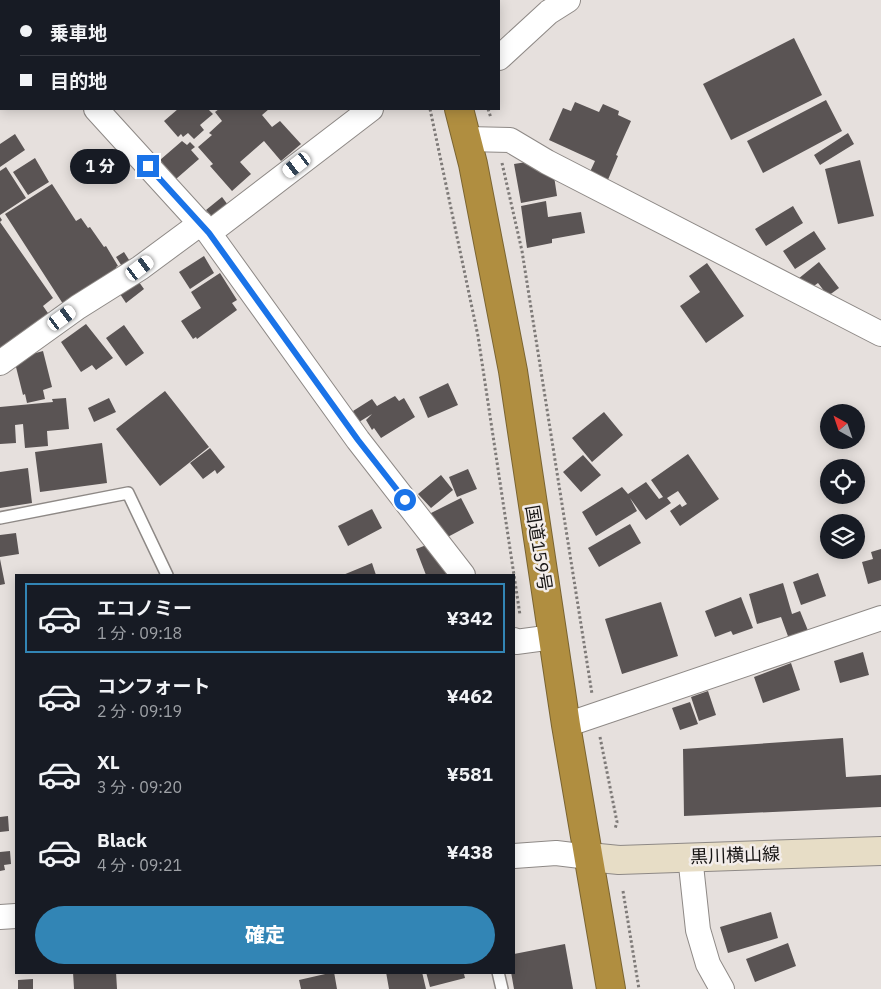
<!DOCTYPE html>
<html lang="ja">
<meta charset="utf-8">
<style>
body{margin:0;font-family:"IBM Plex Sans","Noto Sans JP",sans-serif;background:#20242c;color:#f1f3f6;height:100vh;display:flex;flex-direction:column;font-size:19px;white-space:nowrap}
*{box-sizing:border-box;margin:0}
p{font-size:16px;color:#9ea1a6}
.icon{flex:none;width:28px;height:28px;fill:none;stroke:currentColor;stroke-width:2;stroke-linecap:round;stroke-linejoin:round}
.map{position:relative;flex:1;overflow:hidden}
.drawer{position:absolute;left:15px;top:574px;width:500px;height:400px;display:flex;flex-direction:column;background:#171b24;border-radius:0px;box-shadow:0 2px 12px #0003}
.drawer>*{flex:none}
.guide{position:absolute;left:0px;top:0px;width:500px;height:110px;box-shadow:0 2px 12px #0003;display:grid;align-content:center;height:110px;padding:0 20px;background:#171b24}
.needle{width:32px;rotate:320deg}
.controls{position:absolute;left:820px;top:404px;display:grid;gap:10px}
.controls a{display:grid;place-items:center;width:45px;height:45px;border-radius:50%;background:#171b24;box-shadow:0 2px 12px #0003;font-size:25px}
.end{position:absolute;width:22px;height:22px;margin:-11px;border:6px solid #1a73e8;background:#fff;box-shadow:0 0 0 2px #fff}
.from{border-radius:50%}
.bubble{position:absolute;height:35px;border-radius:18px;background:#171b24;box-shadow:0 2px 12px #0003;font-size:16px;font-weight:800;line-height:35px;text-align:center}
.car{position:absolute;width:15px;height:30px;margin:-15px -8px;border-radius:6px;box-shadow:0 0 4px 1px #0007;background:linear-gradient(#fff 24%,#345 0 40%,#fff 0 76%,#345 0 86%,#fff 0)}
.guide b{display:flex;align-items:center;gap:18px;height:48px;font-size:19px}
.guide b+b{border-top:1px solid #363941}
.guide i{width:12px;height:12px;background:#f1f3f6}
ul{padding:9px 0 0;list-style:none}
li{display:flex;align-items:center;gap:15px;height:70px;margin:0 10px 8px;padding:0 10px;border:2px solid transparent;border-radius:0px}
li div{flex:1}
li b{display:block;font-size:19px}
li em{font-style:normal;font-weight:800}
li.current{border-color:#3285b5}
li>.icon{width:45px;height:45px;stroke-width:1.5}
.cta{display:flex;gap:10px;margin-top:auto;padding:10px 20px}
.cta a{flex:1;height:58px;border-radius:30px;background:#3285b5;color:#fff;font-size:20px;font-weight:800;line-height:58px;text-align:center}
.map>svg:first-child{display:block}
</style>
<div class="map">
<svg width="881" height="989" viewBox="0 0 881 989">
<rect width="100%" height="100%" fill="#e6e0dd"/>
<path fill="#5a5454" d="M 794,38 L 822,95 L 731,140 L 703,84 Z
M 826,100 L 842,131 L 763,173 L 747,141 Z
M 575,102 L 599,112 L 603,104 L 619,111 L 618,115 L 631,121 L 616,155 L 618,156 L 607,182 L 589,174 L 595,161 L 549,140 L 563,108 L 571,111 Z
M 178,109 L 208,109 L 213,114 L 200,125 L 204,130 L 194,139 L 188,133 L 183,137 L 181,134 L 178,137 L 164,121 Z
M 219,109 L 269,109 L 262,115 L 272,127 L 280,121 L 301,144 L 281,161 L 264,141 L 240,162 L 251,174 L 232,191 L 210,166 L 213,164 L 198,147 L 212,135 L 209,133 L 222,121 L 215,112 Z
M 848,133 L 854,144 L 820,165 L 814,155 Z
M 15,134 L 25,150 L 0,167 L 0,144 Z
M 182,141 L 187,145 L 190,142 L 195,147 L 191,150 L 199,159 L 176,179 L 160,160 Z
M 35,158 L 49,182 L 28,195 L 13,172 Z
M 860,160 L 874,216 L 838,224 L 825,169 Z
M 533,161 L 554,176 L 557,196 L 521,203 L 514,164 Z
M 6,167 L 26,198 L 0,215 L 0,171 Z
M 52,184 L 76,221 L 81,218 L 88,228 L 90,227 L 104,247 L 106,246 L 118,266 L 116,267 L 120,272 L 65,307 L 5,214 Z
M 222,197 L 228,205 L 212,217 L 206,210 Z
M 546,201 L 548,217 L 581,212 L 585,233 L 552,239 L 552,243 L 527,248 L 521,206 Z
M 793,206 L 803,223 L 766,246 L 755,229 Z
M 0,217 L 2,220 L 0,222 L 53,298 L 43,306 L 50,316 L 0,351 Z
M 814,231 L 826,249 L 795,269 L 783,251 Z
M 124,252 L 131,263 L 123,268 L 116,257 Z
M 204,256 L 214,273 L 190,289 L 179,272 Z
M 819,262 L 839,288 L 828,296 L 818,283 L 807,291 L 798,279 Z
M 707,263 L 744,316 L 706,343 L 680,306 L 700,292 L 689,276 Z
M 220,273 L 237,300 L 232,303 L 237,310 L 197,339 L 196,337 L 193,339 L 181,321 L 201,308 L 191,292 Z
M 136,278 L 144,289 L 126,303 L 118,291 Z
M 86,324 L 113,358 L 96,370 L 92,365 L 81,372 L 61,342 Z
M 124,325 L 144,353 L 126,366 L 106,338 Z
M 43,351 L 52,387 L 43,390 L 45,399 L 27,403 L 25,394 L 23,395 L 14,359 Z
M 448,383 L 458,405 L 428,418 L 419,397 Z
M 165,391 L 209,447 L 160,486 L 116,429 Z
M 395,396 L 399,401 L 404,398 L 415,417 L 381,438 L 374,428 L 372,430 L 366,420 L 372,414 L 359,422 L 353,411 L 372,399 L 377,406 Z
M 66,398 L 69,429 L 47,431 L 48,446 L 25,448 L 23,424 L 15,425 L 16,443 L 0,444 L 0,407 L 53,402 L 52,399 Z
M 109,398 L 116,412 L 94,422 L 88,408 Z
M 604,412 L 623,435 L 592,462 L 572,438 Z
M 102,443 L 107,483 L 40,492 L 35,452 Z
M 210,448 L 225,467 L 217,474 L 215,470 L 203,479 L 190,463 Z
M 688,454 L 719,499 L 680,526 L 670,511 L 680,504 L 682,507 L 687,504 L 678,491 L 667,498 L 671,503 L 646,520 L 630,498 L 637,511 L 596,536 L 582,512 L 622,487 L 628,494 L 646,482 L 659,499 L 663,497 L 651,480 Z
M 583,455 L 601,475 L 581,492 L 563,472 Z
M 28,468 L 32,503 L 0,508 L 0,472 Z
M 468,469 L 477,489 L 457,497 L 449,477 Z
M 441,475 L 453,490 L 431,508 L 418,494 Z
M 461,498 L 474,523 L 442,540 L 429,514 Z
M 372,509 L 382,528 L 348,546 L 338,526 Z
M 630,524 L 641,543 L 599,567 L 588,548 Z
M 16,533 L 19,554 L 0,557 L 0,535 Z
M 429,544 L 449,575 L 426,575 L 416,549 Z
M 881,549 L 881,580 L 868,584 L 862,562 L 873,559 L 871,552 Z
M 0,559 L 5,584 L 0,585 Z
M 372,563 L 376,575 L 343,575 Z
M 818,573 L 826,596 L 801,605 L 793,582 Z
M 783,583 L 792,614 L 800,611 L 809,633 L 789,639 L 781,617 L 757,624 L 749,594 Z
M 741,597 L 753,628 L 733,635 L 731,631 L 715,637 L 705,611 Z
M 661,602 L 678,656 L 622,674 L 605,619 Z
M 863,652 L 869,675 L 840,683 L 834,661 Z
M 791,663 L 800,690 L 763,703 L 754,677 Z
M 708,691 L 716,715 L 699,721 L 691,697 Z
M 690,702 L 698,724 L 680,730 L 672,708 Z
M 843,738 L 846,777 L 881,775 L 881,807 L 684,816 L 683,749 Z
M 8,816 L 9,831 L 0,832 L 0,817 Z
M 10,851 L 11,864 L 4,865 L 5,870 L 0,871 L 0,852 Z
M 771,912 L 778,938 L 728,953 L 720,927 Z
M 788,943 L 796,966 L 755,982 L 746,959 Z
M 565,944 L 573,989 L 514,989 L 511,972 L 514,972 L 514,954 Z
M 73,972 L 116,972 L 117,989 L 74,989 Z
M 334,972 L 337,989 L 301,989 L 299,980 Z
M 386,972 L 422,972 L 426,989 L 389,989 Z
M 426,972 L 468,972 L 468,973 L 464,974 L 465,978 L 430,987 Z
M 33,979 L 33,989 L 18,989 L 18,980 Z"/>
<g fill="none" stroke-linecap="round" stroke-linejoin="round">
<g stroke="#8e8986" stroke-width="14">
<path id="lane" d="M 0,518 L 128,493 L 167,575
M 498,972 L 502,989"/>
</g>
<g stroke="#8e8986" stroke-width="26">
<path id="street" d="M 195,0 L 199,1
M 89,1 L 103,0
M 0,20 L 1,20
M 499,58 L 549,12 L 568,0
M 96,109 L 209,233 L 358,440 L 463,575
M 467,139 L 510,140 L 547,162 L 881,334
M 209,233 L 371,109
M 0,363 L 78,307 L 140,268 L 201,223
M 514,640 L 516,642 L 553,637
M 566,725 L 881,618
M 514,856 L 556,853 L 589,857
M 690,856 L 698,930 L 708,964 L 722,989
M 0,917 L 16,916"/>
</g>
<g stroke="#8e8986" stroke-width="30">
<path id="secondary" d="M 0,1 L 0,0
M 589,857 L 619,860 L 881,851"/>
</g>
<g stroke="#7a6431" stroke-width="30">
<path id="highway" d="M 423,0 L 423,1
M 459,109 L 473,164 L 513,371 L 566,725 L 611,989"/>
</g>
<path stroke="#7e7a78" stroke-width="3" stroke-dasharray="2.5 2.5" stroke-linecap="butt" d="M 394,0 L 394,1
M 454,0 L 454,1
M 430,109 L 478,336 L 520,615
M 488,109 L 491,118
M 502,163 L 522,251 L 592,694
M 600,737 L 617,822 L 615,829
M 623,891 L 639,989"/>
<use href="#lane" stroke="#fff" stroke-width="11"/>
<use href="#street" stroke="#fff" stroke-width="24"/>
<use href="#secondary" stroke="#e7ddc6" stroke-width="28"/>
<use href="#highway" stroke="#b08e40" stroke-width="28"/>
</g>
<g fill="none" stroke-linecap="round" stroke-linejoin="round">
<path stroke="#1a73e8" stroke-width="6" d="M 148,166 L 209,233 L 358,440 L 405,500"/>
</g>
<g text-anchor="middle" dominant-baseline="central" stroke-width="5" stroke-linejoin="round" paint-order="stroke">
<g font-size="18" fill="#171514" stroke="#f3edea">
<text transform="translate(539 548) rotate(81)">国道159号</text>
<text transform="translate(735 855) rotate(-2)">黒川横山線</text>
</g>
</g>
</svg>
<div class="controls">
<a><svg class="needle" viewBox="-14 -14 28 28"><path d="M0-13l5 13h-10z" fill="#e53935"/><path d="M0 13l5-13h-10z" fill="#9ea1a6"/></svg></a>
<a><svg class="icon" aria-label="locate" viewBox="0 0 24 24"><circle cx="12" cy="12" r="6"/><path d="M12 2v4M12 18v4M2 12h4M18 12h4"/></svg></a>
<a><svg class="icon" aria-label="layers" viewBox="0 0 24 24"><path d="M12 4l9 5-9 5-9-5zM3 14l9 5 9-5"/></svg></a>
</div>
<i class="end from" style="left:405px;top:500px"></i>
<i class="end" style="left:148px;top:166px"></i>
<div class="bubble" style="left:70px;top:149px;width:60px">1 分</div>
<i class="car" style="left:297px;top:165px;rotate:232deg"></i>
<i class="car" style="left:140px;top:268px;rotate:53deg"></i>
<i class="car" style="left:62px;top:318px;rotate:54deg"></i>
<div class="guide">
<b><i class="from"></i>乗車地</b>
<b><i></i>目的地</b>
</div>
<section class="drawer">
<ul>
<li class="current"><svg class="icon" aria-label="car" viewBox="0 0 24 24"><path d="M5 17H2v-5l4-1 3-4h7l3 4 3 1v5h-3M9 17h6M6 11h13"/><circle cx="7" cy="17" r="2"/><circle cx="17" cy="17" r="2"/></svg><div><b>エコノミー</b><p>1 分 · 09:18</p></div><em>¥342</em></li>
<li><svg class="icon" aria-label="car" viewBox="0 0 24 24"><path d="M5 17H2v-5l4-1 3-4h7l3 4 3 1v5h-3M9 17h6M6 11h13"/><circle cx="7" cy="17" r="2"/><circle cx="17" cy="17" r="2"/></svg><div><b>コンフォート</b><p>2 分 · 09:19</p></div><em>¥462</em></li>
<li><svg class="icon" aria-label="car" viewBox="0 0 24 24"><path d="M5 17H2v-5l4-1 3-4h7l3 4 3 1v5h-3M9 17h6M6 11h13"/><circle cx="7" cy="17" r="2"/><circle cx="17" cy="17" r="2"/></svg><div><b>XL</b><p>3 分 · 09:20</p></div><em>¥581</em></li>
<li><svg class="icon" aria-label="car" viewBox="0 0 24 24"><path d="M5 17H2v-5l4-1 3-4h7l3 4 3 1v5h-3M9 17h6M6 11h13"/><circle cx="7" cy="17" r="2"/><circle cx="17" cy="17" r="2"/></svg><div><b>Black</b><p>4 分 · 09:21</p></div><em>¥438</em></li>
</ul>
<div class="cta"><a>確定</a></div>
</section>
</div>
